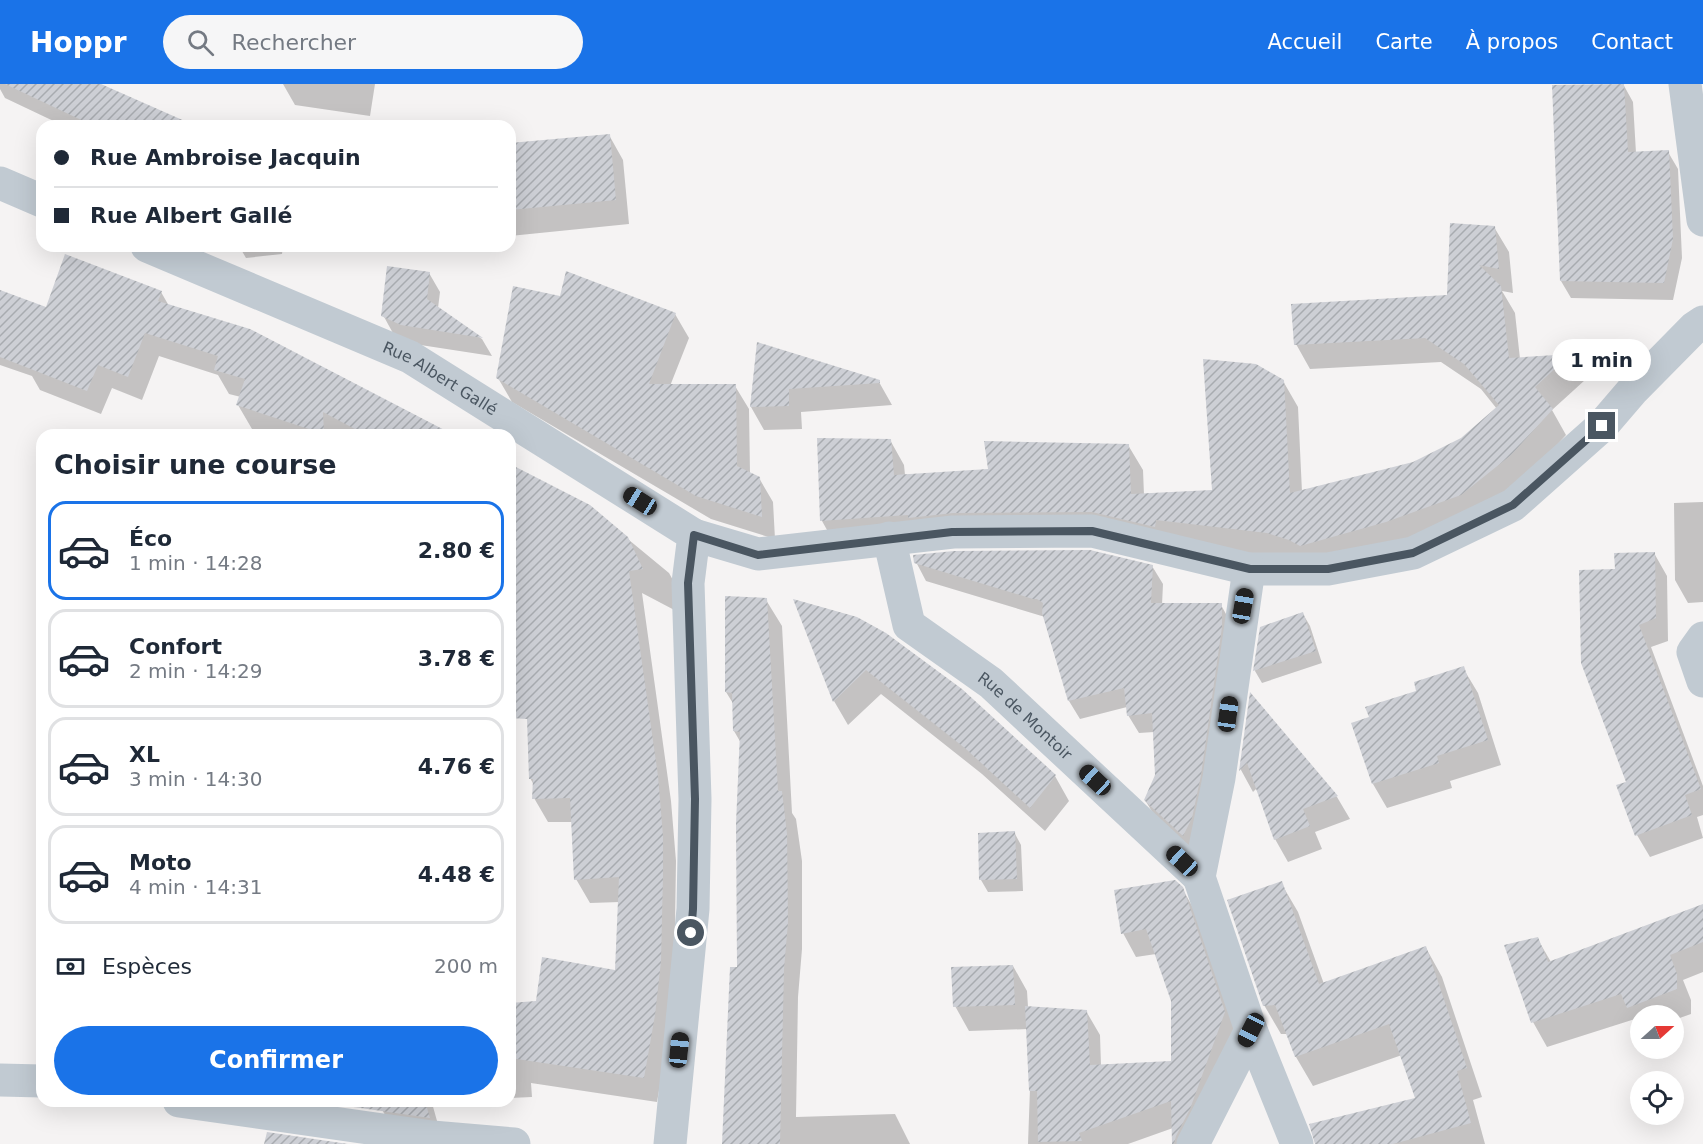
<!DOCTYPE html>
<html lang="fr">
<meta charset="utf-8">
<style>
body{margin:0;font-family:"DejaVu Sans",sans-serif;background:#f6f6f7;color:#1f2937;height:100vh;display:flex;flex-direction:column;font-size:22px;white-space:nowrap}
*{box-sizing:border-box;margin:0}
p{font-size:20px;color:#747a83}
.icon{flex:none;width:33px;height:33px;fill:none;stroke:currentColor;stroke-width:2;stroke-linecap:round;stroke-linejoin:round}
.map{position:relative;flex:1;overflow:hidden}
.details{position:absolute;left:36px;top:345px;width:480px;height:678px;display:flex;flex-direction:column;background:#fff;border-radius:18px;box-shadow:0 6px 24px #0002}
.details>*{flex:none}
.guide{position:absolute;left:36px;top:36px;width:480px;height:132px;border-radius:18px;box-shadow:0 6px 24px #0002;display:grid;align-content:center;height:132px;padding:0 18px;background:#fff}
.needle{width:39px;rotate:69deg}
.buttons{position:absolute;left:1630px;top:921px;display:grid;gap:12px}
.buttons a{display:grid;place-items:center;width:54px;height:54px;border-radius:50%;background:#fff;box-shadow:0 6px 24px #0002;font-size:30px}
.end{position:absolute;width:27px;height:27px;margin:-14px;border:8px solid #4a5661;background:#fff;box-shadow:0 0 0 3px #fff}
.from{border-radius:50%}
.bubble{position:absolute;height:42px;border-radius:21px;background:#fff;box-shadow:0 6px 24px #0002;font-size:20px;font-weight:700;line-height:42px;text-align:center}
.car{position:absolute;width:18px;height:36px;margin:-18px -9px;border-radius:8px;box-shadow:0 0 4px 2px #0007;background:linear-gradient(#222 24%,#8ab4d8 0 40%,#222 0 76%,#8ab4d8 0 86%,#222 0)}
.guide b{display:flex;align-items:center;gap:21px;height:57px;font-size:22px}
.guide b+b{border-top:2px solid #e0e1e3}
.guide i{width:15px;height:15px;background:#1f2937}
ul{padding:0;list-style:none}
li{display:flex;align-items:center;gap:18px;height:99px;margin:0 12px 9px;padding:0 6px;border:3px solid #e0e1e3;border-radius:18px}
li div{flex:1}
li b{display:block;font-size:22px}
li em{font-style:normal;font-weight:700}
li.active{border-color:#1a73e8}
li>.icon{width:54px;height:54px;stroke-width:1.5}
h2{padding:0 18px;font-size:27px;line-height:72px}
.pay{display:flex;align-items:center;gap:15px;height:66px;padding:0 18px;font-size:22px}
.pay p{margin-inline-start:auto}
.cta{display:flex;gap:12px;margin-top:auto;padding:12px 18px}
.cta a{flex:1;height:69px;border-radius:36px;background:#1a73e8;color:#fff;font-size:24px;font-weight:700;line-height:69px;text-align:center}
header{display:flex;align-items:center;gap:36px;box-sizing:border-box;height:84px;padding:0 30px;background:#1a73e8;color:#fff}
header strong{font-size:28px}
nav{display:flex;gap:33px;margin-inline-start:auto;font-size:21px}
.search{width:420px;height:54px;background:#f6f6f7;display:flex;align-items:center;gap:15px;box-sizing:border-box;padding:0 21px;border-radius:33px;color:#747a83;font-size:22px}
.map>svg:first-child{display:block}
</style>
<header>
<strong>Hoppr</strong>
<div class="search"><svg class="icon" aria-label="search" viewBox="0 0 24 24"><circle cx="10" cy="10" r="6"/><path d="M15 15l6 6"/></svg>Rechercher</div>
<nav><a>Accueil</a><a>Carte</a><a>À propos</a><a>Contact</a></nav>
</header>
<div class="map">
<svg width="1703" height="1060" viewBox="0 0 1703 1060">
<defs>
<pattern id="building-hatch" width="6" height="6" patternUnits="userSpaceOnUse" patternTransform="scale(1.5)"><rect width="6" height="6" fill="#cdcfd5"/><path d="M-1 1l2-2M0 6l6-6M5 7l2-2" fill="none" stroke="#a8abb0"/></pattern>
</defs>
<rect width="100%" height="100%" fill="#f5f3f3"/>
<path fill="#0003" d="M 0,0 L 97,0 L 175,42 L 64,42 L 5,14 L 0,5 Z
M 283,0 L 375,0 L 370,32 L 295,21 Z
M 1623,0 L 1633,18 L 1636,69 L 1668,68 L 1678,85 L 1682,174 L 1673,216 L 1571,214 L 1561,197 Z
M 609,51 L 623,76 L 629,140 L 510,152 L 510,61 Z
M 1494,143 L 1509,168 L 1513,209 L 1502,207 L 1515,229 L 1520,275 L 1571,271 L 1585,296 L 1552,326 L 1566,351 L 1525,396 L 1475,435 L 1316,487 L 1107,453 L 836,462 L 822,437 L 818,355 L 890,356 L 904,381 L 905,391 L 989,386 L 1128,361 L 1143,386 L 1144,411 L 1213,408 L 1283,297 L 1298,323 L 1302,408 L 1414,380 L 1462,355 L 1497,325 L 1481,305 L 1441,278 L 1310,285 L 1296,260 L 1449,212 Z
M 239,162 L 283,162 L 282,170 L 246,174 Z
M 429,189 L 440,208 L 438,224 L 482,255 L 492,272 L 414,260 L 394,251 L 383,231 Z
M 0,207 L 47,225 L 161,208 L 169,222 L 451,351 L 269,351 L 252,345 L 238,321 L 241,313 L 229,310 L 218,291 L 159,272 L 142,316 L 112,304 L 101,330 L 40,306 L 32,292 L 0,281 Z
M 561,214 L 675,230 L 689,254 L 670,302 L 735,302 L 749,325 L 750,390 L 759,394 L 773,418 L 775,455 L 711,435 L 512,318 L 498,294 Z
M 758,260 L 879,298 L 892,321 L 801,328 L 802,345 L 764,346 L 751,323 Z
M 510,382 L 589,423 L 669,489 L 683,514 L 680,529 L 642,509 L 671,717 L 676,777 L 674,902 L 668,956 L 657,1018 L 531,999 L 532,1013 L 510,1014 L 510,920 L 537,919 L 617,887 L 620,818 L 590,819 L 576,795 L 573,738 L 548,738 L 534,714 L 534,701 L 530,694 L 526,532 L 510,529 Z
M 1703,418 L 1703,518 L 1688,519 L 1675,496 L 1674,419 Z
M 1654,469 L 1667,492 L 1668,557 L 1651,563 L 1703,702 L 1703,731 L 1697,733 L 1703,754 L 1650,773 L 1637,751 L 1628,698 L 1617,487 Z
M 916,478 L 1152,482 L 1163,500 L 1162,521 L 1221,521 L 1231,539 L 1193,769 L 1156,734 L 1145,716 L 1156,692 L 1154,648 L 1139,649 L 1128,631 L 1127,623 L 1080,635 L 1069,617 L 1045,533 L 926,497 Z
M 766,516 L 782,542 L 792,729 L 796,735 L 802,777 L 802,865 L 798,913 L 796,1033 L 895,1030 L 910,1060 L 723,1060 L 739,884 L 741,659 L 734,647 L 734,621 L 726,608 Z
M 796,518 L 1055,692 L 1069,717 L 1045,747 L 982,690 L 881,610 L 848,641 L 834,617 Z
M 1303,530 L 1310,542 L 1322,579 L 1262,599 L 1255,587 L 1261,544 Z
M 1463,584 L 1478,609 L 1501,681 L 1450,697 L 1452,704 L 1387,724 L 1373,700 L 1371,634 Z
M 1251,611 L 1337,713 L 1350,735 L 1315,748 L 1322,765 L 1288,778 L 1275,755 L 1257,704 L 1253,708 L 1241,686 Z
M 1014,748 L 1021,761 L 1023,807 L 988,808 L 981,796 L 979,750 Z
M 1281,799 L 1298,828 L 1324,900 L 1426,864 L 1442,893 L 1482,1013 L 1473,1016 L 1485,1060 L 1330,1060 L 1417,1015 L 1402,971 L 1313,1002 L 1296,973 L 1288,950 L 1281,950 L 1264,921 Z
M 1182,804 L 1196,829 L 1238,953 L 1196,1060 L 1173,1060 L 1173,1044 L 1128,1060 L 1028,1060 L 1030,1004 L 1028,945 L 969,947 L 955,922 L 1013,882 L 1027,907 L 1028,923 L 1086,927 L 1100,951 L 1101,982 L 1173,978 L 1172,917 L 1156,870 L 1136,873 L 1123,849 Z
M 1703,850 L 1703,888 L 1683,896 L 1691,916 L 1691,930 L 1674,936 L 1674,932 L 1641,932 L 1641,945 L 1635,935 L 1547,963 L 1533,938 L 1537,854 L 1551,878 Z
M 377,1017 L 466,1017 L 432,1019 L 439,1044 L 388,1036 Z"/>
<path fill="url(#building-hatch)" d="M 5,0 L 101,0 L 196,42 L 94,42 Z
M 1624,0 L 1628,68 L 1669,66 L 1673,155 L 1664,199 L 1560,197 L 1552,1 Z
M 610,50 L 616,116 L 510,126 L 510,59 Z
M 1450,139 L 1495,142 L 1499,185 L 1479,181 L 1501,202 L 1509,274 L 1571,270 L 1535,303 L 1553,325 L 1511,371 L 1461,411 L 1386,438 L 1300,462 L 1289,456 L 1267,449 L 1156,436 L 1155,443 L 1092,428 L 953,429 L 908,434 L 908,431 L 820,437 L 817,354 L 891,355 L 894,391 L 988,385 L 984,357 L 1129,360 L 1131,410 L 1212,406 L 1203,275 L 1256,280 L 1284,296 L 1290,409 L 1413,378 L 1461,354 L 1499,321 L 1464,280 L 1425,254 L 1294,261 L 1291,220 L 1447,211 Z
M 65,170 L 162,207 L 158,217 L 250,245 L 454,351 L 366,351 L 323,328 L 324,350 L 236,321 L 245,295 L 214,286 L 218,272 L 145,249 L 128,293 L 98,281 L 87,307 L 0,273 L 0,206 L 46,223 Z
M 387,182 L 430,188 L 427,215 L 483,254 L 401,241 L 381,232 Z
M 566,187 L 676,229 L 649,300 L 736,300 L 737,382 L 760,393 L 762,433 L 696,412 L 496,294 L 513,202 L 560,212 Z
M 757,258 L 880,296 L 880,299 L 789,305 L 789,322 L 750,323 Z
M 510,380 L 590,421 L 628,453 L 643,485 L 629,487 L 658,692 L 663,752 L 663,791 L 661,877 L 655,931 L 644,994 L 510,974 L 510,919 L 536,917 L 542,873 L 615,886 L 619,793 L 574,796 L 570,714 L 532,715 L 533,695 L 529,695 L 527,635 L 510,634 Z
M 1090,466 L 1153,481 L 1151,519 L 1222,519 L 1222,543 L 1201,691 L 1192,734 L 1183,752 L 1144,716 L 1155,691 L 1152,629 L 1127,632 L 1124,604 L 1068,617 L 1042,529 L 1043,519 L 1037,515 L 1033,515 L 914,479 L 913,471 L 954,467 Z
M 1655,468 L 1656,534 L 1639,541 L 1701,705 L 1685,711 L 1692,731 L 1635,752 L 1616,701 L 1626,698 L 1581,579 L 1579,486 L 1615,485 L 1614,469 Z
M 725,512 L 767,514 L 778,707 L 782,707 L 787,750 L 788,838 L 784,885 L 780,1060 L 722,1060 L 730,883 L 737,883 L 736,740 L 740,648 L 733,647 L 732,609 L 725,608 Z
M 793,515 L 857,533 L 886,549 L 962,605 L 1056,691 L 1030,724 L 966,665 L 866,586 L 833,618 Z
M 1303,528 L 1316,567 L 1253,587 L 1260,543 Z
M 1464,582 L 1488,656 L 1437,672 L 1439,679 L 1372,700 L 1351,639 L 1369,633 L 1365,623 L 1416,607 L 1414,598 Z
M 1250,608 L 1338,712 L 1303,725 L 1310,742 L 1274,756 L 1247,679 L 1239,687 Z
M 1015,747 L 1017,795 L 979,796 L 978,749 Z
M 1175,796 L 1183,803 L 1225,928 L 1190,1025 L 1176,1052 L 1174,1060 L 1172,1060 L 1171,1017 L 1079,1049 L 1082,1057 L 1038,1058 L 1037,1007 L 1029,1007 L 1025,922 L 1087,926 L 1090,981 L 1171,977 L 1171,917 L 1146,845 L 1121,850 L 1114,806 Z
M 1282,797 L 1319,900 L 1426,862 L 1467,984 L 1457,987 L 1471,1039 L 1393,1060 L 1315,1060 L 1309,1040 L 1415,1014 L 1389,940 L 1295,973 L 1275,921 L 1263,922 L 1227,816 Z
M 1703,820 L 1703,858 L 1670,871 L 1677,890 L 1677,905 L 1627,924 L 1621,910 L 1531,939 L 1504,861 L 1538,853 L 1548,878 Z
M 1013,881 L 1015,921 L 953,923 L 951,883 Z
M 312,1017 L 425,1017 L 430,1034 Z
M 267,1048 L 348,1060 L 264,1060 Z"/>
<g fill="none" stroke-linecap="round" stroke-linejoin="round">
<g stroke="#c1cad2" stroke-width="33">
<path d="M 1685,0 L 1703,136"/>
<path d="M 694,451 L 758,470 L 953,448 L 1092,447 L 1249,485 L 1328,485 L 1413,469 L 1513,421 L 1602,342 L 1632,307 L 1694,244 L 1703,238"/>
<path id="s1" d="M 889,454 L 909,541 L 991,599 L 1199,793"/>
<path d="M 1249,485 L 1219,694 L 1199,793 L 1251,946 L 1297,1060"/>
<path d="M 1703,554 L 1693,568 L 1703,597"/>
<path d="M 0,996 L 42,997"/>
<path d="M 179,1017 L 432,1053 L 514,1060"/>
<path d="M 1193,1060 L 1251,946"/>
</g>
<g stroke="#c1cad2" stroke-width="33">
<path d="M 0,99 L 42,117"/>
<path id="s2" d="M 147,162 L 410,273 L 694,451 L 688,499 L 695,715 L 693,825 L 670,1060"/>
</g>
</g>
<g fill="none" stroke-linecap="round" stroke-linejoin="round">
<path stroke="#4a5661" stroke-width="8" d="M 691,849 L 693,825 L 695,715 L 688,499 L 694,451 L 758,471 L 952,448 L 1092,447 L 1250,485 L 1328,485 L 1413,469 L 1513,421 L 1602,342"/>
</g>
<g text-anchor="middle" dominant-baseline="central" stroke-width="6" stroke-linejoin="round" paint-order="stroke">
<g font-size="16" fill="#4a5661" stroke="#fff">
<text stroke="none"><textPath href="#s2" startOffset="322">Rue Albert Gallé</textPath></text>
<text stroke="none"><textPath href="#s1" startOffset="237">Rue de Montoir</textPath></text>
</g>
</g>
</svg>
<div class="buttons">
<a><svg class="needle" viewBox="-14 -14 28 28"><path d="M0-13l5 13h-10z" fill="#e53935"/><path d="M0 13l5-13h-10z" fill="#747a83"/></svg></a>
<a><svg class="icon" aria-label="locate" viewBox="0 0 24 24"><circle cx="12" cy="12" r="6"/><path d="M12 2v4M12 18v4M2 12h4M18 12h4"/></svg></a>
</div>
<i class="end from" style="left:691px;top:849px"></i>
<i class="end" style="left:1602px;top:342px"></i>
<div class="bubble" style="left:1552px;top:255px;width:99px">1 min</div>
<i class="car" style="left:640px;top:417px;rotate:302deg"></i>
<i class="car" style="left:1243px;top:522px;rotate:10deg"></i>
<i class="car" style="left:1228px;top:630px;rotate:8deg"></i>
<i class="car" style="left:1095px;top:696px;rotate:313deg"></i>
<i class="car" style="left:1182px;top:777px;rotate:313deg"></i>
<i class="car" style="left:1251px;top:946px;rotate:207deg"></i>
<i class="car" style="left:679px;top:966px;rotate:6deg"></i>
<div class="guide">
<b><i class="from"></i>Rue Ambroise Jacquin</b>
<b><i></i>Rue Albert Gallé</b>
</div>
<section class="details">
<h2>Choisir une course</h2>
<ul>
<li class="active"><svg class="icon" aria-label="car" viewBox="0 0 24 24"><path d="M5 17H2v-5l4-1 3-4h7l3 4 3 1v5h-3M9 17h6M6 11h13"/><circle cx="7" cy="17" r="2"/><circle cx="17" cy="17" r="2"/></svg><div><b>Éco</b><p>1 min · 14:28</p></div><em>2.80 €</em></li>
<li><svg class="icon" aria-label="car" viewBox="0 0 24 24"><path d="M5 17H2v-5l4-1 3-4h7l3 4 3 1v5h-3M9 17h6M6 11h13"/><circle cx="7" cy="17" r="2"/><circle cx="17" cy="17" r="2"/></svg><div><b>Confort</b><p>2 min · 14:29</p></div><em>3.78 €</em></li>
<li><svg class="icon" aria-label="car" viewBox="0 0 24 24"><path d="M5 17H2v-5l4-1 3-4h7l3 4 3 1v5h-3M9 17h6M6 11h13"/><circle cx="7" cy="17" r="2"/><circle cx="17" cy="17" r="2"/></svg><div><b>XL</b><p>3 min · 14:30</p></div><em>4.76 €</em></li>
<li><svg class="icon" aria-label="car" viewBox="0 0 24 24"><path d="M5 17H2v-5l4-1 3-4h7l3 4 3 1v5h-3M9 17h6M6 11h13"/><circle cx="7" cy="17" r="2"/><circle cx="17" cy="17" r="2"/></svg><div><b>Moto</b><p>4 min · 14:31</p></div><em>4.48 €</em></li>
</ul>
<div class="pay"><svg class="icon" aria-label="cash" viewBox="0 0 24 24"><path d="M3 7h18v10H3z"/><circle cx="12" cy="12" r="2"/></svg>Espèces<p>200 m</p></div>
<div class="cta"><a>Confirmer</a></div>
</section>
</div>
